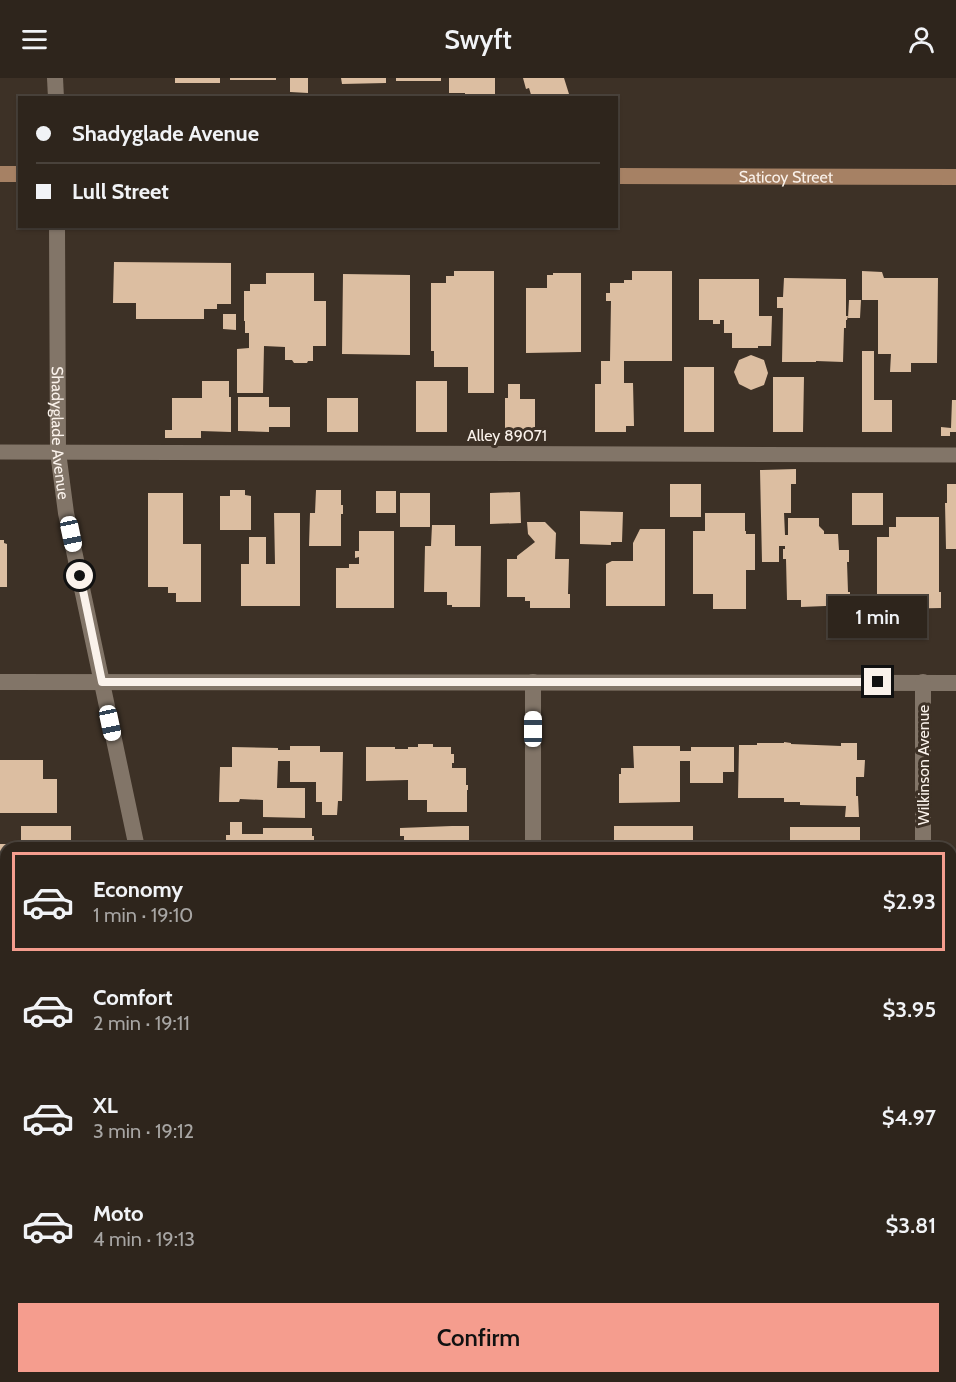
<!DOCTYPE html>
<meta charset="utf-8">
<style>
body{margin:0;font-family:Cabin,sans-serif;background:#3a3129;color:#f1f3f6;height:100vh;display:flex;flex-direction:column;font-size:22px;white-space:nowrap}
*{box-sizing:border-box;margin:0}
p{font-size:20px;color:#a7a5a3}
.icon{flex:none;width:33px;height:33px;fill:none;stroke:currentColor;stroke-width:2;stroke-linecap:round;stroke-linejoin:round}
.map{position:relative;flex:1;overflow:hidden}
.panel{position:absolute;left:0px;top:764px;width:957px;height:542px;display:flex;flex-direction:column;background:#2e251c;border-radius:18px 18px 0 0;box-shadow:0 2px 4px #0004,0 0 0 2px #49423b}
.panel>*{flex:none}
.guide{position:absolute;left:18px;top:18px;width:600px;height:132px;border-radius:0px;box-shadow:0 2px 4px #0004,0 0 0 2px #49423b;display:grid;align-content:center;height:132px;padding:0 18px;background:#2e251c}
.end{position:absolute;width:27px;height:27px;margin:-14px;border:8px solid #faf2eb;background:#111;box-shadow:0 0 0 3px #111}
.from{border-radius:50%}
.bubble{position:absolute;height:42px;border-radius:0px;background:#2e251c;box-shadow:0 2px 4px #0004,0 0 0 2px #49423b;font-size:20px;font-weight:600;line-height:42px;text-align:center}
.car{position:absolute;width:18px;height:36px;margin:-18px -9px;border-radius:8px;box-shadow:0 0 4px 2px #0007;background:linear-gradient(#fff 24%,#345 0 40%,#fff 0 76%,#345 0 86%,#fff 0)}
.guide b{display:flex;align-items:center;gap:21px;height:57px;font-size:22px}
.guide b+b{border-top:2px solid #49423b}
.guide i{width:15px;height:15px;background:#f1f3f6}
ul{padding:10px 0 0;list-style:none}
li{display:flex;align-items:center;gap:18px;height:99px;margin:0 12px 9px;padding:0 6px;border:3px solid transparent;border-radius:0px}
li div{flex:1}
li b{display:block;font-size:22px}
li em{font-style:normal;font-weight:600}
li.current{border-color:#f59d8e}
li>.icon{width:54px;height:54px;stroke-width:1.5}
.button{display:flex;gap:12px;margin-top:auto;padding:12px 18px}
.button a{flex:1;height:69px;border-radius:0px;background:#f59d8e;color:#111;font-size:24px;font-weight:600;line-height:69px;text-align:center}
header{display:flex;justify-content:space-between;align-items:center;height:78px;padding:0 18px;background:#2e251c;font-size:27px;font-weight:600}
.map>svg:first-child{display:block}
</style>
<header><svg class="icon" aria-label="menu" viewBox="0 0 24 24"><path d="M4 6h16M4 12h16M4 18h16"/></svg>Swyft<svg class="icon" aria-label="person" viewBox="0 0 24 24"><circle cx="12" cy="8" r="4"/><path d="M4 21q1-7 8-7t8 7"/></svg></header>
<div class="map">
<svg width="956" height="1304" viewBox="0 0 956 1304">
<rect width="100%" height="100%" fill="#3d3126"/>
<path fill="#dcbea1" d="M 175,0 L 220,0 L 220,5 L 175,5 Z
M 230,0 L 276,0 L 276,2 L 230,2 Z
M 290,0 L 308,0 L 308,15 L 290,14 Z
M 341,0 L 386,0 L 386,5 L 342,6 Z
M 396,0 L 441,0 L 441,3 L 396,3 Z
M 449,0 L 495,0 L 495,20 L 465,20 L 465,15 L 449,15 Z
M 523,0 L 564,0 L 569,16 L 559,20 L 532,20 L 529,10 L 526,11 Z
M 114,184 L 231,185 L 231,226 L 217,226 L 217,231 L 204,231 L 204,241 L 136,241 L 136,225 L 113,225 Z
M 454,193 L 494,193 L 494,315 L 468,315 L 468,289 L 434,289 L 434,273 L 431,273 L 431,205 L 446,205 L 446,198 L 454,198 Z
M 632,193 L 672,193 L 672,283 L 624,283 L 624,305 L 633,305 L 634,348 L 626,348 L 626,354 L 595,354 L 595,306 L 601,306 L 601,283 L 610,283 L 611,223 L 606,223 L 606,215 L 610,215 L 610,205 L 624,205 L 624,202 L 632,202 Z
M 862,193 L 882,194 L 884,200 L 938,200 L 937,285 L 911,285 L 911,294 L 890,294 L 891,276 L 878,276 L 878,222 L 862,222 Z
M 266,195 L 314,195 L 314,223 L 326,223 L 326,268 L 313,268 L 313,283 L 308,283 L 307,285 L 294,285 L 292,282 L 285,282 L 285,269 L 264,268 L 263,315 L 237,315 L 237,271 L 249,270 L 249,255 L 245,255 L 245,243 L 244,243 L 244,213 L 250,213 L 250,206 L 266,206 Z
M 553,195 L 581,195 L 581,274 L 526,275 L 526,210 L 547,210 L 547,197 L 553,197 Z
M 343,196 L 410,197 L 410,277 L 342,276 Z
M 784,200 L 846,201 L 846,238 L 848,238 L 847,242 L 846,242 L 846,250 L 844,250 L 843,284 L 816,283 L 816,284 L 782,284 L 783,230 L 777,230 L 777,219 L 783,219 Z
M 699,201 L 759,201 L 759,238 L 772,238 L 771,268 L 758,268 L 758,270 L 732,270 L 732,255 L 724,255 L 724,242 L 720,242 L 720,246 L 713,246 L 713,242 L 699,242 Z
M 849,222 L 861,222 L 860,240 L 848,240 Z
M 223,236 L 236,236 L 236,252 L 223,251 Z
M 862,273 L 874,273 L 874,322 L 892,322 L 892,354 L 862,354 Z
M 751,277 L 764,282 L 768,295 L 764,307 L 751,312 L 739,306 L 734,294 L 739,282 Z
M 684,289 L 714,289 L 714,354 L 684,354 Z
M 773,299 L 804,299 L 803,354 L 773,354 Z
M 202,303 L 229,303 L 229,319 L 231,319 L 231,354 L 201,353 L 201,360 L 165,360 L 165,352 L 172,352 L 172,320 L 202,320 Z
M 416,303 L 447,303 L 447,354 L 416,354 Z
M 508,306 L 520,306 L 520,321 L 535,321 L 535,354 L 505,354 L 505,320 L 508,320 Z
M 238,319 L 269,319 L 269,329 L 290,329 L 290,349 L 269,349 L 269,354 L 238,353 Z
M 327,320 L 358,320 L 358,354 L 327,354 Z
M 952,322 L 956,322 L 956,354 L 950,354 L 950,358 L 941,358 L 941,349 L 951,350 Z
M 796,391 L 796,406 L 791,406 L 791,435 L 784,435 L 785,457 L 788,457 L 788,440 L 819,440 L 819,448 L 824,453 L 824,456 L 838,456 L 839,472 L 849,472 L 849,484 L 847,484 L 848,514 L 850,514 L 850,527 L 801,529 L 801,522 L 787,522 L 786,481 L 783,481 L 783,471 L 785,471 L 785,468 L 779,468 L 779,484 L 762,484 L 760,392 Z
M 670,406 L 701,406 L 701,439 L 670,439 Z
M 947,406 L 956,406 L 956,471 L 946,471 L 945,425 L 947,425 Z
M 230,412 L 245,412 L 245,417 L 251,418 L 251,452 L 220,452 L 220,418 L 230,418 Z
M 316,412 L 341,412 L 341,427 L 343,427 L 343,436 L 341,436 L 341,468 L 309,468 L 310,435 L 315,435 Z
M 376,413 L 396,413 L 396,435 L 376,435 Z
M 520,414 L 521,445 L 490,446 L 490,415 Z
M 148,415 L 183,415 L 183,466 L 201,466 L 201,524 L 176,524 L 176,515 L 168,515 L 168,509 L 148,509 Z
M 400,415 L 430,415 L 430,449 L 400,449 Z
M 852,415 L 883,415 L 883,447 L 852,447 Z
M 580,433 L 623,434 L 622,464 L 611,464 L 611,467 L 580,466 Z
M 274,435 L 300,435 L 300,528 L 241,528 L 241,486 L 249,486 L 249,459 L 266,459 L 266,486 L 275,486 Z
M 705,435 L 745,435 L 745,453 L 746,453 L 746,456 L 755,456 L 755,492 L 746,492 L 746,531 L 713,531 L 713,516 L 693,516 L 693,453 L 705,453 Z
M 896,439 L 939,439 L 939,514 L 941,514 L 941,530 L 892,531 L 892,521 L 877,521 L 877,459 L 889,459 L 889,449 L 896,449 Z
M 527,444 L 545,444 L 556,455 L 555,481 L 569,481 L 568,516 L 570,516 L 570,530 L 530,530 L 530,523 L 525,523 L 525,519 L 507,519 L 507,481 L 517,481 L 517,478 L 535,464 L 528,456 Z
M 432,447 L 455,447 L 455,468 L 481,468 L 480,529 L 452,529 L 452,527 L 447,527 L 447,514 L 424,514 L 425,468 L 431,468 Z
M 640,451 L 665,451 L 665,528 L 606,528 L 606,486 L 612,483 L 633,483 L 633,465 Z
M 359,453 L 394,453 L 394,530 L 336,530 L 336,490 L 349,490 L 349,486 L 359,486 L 359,479 L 355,480 L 355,473 L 359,473 Z
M 0,462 L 4,462 L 4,465 L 7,466 L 7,509 L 0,509 Z
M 784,664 L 791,665 L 791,666 L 841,668 L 841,665 L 857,665 L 857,682 L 865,682 L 864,699 L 856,699 L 856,718 L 858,718 L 859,739 L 845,739 L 846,728 L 800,727 L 800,724 L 784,724 L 784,720 L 738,720 L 739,667 L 757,667 L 757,665 L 784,665 Z
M 418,666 L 433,666 L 433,669 L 451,669 L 451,676 L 454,676 L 454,685 L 452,685 L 452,690 L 466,690 L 466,707 L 468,707 L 468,712 L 467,712 L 467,734 L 427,734 L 427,722 L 408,722 L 408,702 L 366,703 L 366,669 L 395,669 L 395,671 L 408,671 L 408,669 L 418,669 Z
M 290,668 L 320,668 L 320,674 L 343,674 L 342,723 L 338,723 L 337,737 L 322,737 L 322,724 L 316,724 L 316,704 L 290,704 L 290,683 L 278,683 L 277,710 L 305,710 L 305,740 L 263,739 L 263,722 L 240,721 L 239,724 L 219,724 L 220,689 L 232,689 L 232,669 L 278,670 L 278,672 L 290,672 Z
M 633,668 L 680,668 L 680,673 L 691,673 L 691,669 L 734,669 L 734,694 L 723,694 L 723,705 L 690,705 L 690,683 L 680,683 L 680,724 L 619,725 L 619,696 L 621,696 L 621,690 L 634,690 Z
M 0,682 L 43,682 L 43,701 L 57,701 L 57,735 L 0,735 Z
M 230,744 L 242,744 L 242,756 L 263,756 L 263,750 L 312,750 L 312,758 L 314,758 L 314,770 L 226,770 L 226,757 L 230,757 Z
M 21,748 L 71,748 L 71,770 L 6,770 L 6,807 L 0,807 L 0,766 L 21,766 Z
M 452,748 L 469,748 L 469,770 L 400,770 L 405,765 L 420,765 L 420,762 L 404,762 L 404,758 L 400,758 L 400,750 Z
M 614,748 L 693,748 L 693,770 L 614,770 Z
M 790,749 L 860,749 L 860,770 L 790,770 Z
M 0,849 L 6,849 L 6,887 L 0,887 Z
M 0,1058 L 4,1058 L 2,1096 L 0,1096 Z
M 0,1137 L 6,1139 L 6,1185 L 0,1183 Z
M 0,1209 L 6,1216 L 6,1252 L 2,1256 L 0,1253 Z
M 171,1299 L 193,1299 L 191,1301 L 196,1304 L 168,1304 Z
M 252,1299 L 294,1299 L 291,1304 L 249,1304 Z"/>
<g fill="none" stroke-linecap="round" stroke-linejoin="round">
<path stroke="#827568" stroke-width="15" d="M 0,374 L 956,377"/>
<g stroke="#827568" stroke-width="16">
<path d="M 55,0 L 56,20"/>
<path id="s1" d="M 57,148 L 58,374 L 66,435 L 137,770"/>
<path d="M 0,604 L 956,605"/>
<path d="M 533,604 L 533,770"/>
<path d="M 923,604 L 923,770"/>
<path d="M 535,1299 L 535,1304"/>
<path d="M 923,1299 L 923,1304"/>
<path d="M 54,1304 L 60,1299"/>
</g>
<g stroke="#a68164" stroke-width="16">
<path d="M 0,96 L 20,96"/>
<path id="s2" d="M 616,98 L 956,99"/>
</g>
</g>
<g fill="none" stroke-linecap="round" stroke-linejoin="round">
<path stroke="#faf2eb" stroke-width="8" d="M 80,498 L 102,604 L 878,604"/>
</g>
<g text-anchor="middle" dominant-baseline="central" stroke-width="6" stroke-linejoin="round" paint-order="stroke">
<g font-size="16" fill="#faf2eb" stroke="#3d3126">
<text stroke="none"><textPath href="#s2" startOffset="170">Saticoy Street</textPath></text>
<text stroke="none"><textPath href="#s1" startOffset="207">Shadyglade Avenue</textPath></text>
<text x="507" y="357">Alley 89071</text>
<text transform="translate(923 687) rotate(-90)">Wilkinson Avenue</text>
</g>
</g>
</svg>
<i class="end from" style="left:80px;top:498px"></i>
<i class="end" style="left:878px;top:604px"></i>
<div class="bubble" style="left:828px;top:518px;width:99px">1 min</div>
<i class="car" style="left:71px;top:456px;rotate:168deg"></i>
<i class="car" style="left:110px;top:645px;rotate:168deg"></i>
<i class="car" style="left:533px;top:651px;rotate:0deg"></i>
<div class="guide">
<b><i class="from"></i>Shadyglade Avenue</b>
<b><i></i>Lull Street</b>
</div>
<section class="panel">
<ul>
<li class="current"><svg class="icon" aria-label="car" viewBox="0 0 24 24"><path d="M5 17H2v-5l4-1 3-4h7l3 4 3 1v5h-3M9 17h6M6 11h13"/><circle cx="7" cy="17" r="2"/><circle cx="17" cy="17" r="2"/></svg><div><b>Economy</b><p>1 min · 19:10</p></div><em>$2.93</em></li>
<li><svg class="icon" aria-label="car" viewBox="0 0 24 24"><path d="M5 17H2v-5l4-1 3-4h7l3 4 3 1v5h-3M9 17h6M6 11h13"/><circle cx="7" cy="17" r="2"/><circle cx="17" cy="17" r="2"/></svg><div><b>Comfort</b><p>2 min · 19:11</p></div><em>$3.95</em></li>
<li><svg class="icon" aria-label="car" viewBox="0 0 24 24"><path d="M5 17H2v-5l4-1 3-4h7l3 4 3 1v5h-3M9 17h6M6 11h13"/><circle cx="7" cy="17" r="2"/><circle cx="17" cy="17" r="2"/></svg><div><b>XL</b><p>3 min · 19:12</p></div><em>$4.97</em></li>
<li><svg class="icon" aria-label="car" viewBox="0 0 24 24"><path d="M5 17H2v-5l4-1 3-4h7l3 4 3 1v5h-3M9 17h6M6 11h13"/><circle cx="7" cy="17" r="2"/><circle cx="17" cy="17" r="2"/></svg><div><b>Moto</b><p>4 min · 19:13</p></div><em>$3.81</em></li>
</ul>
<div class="button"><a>Confirm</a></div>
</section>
</div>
